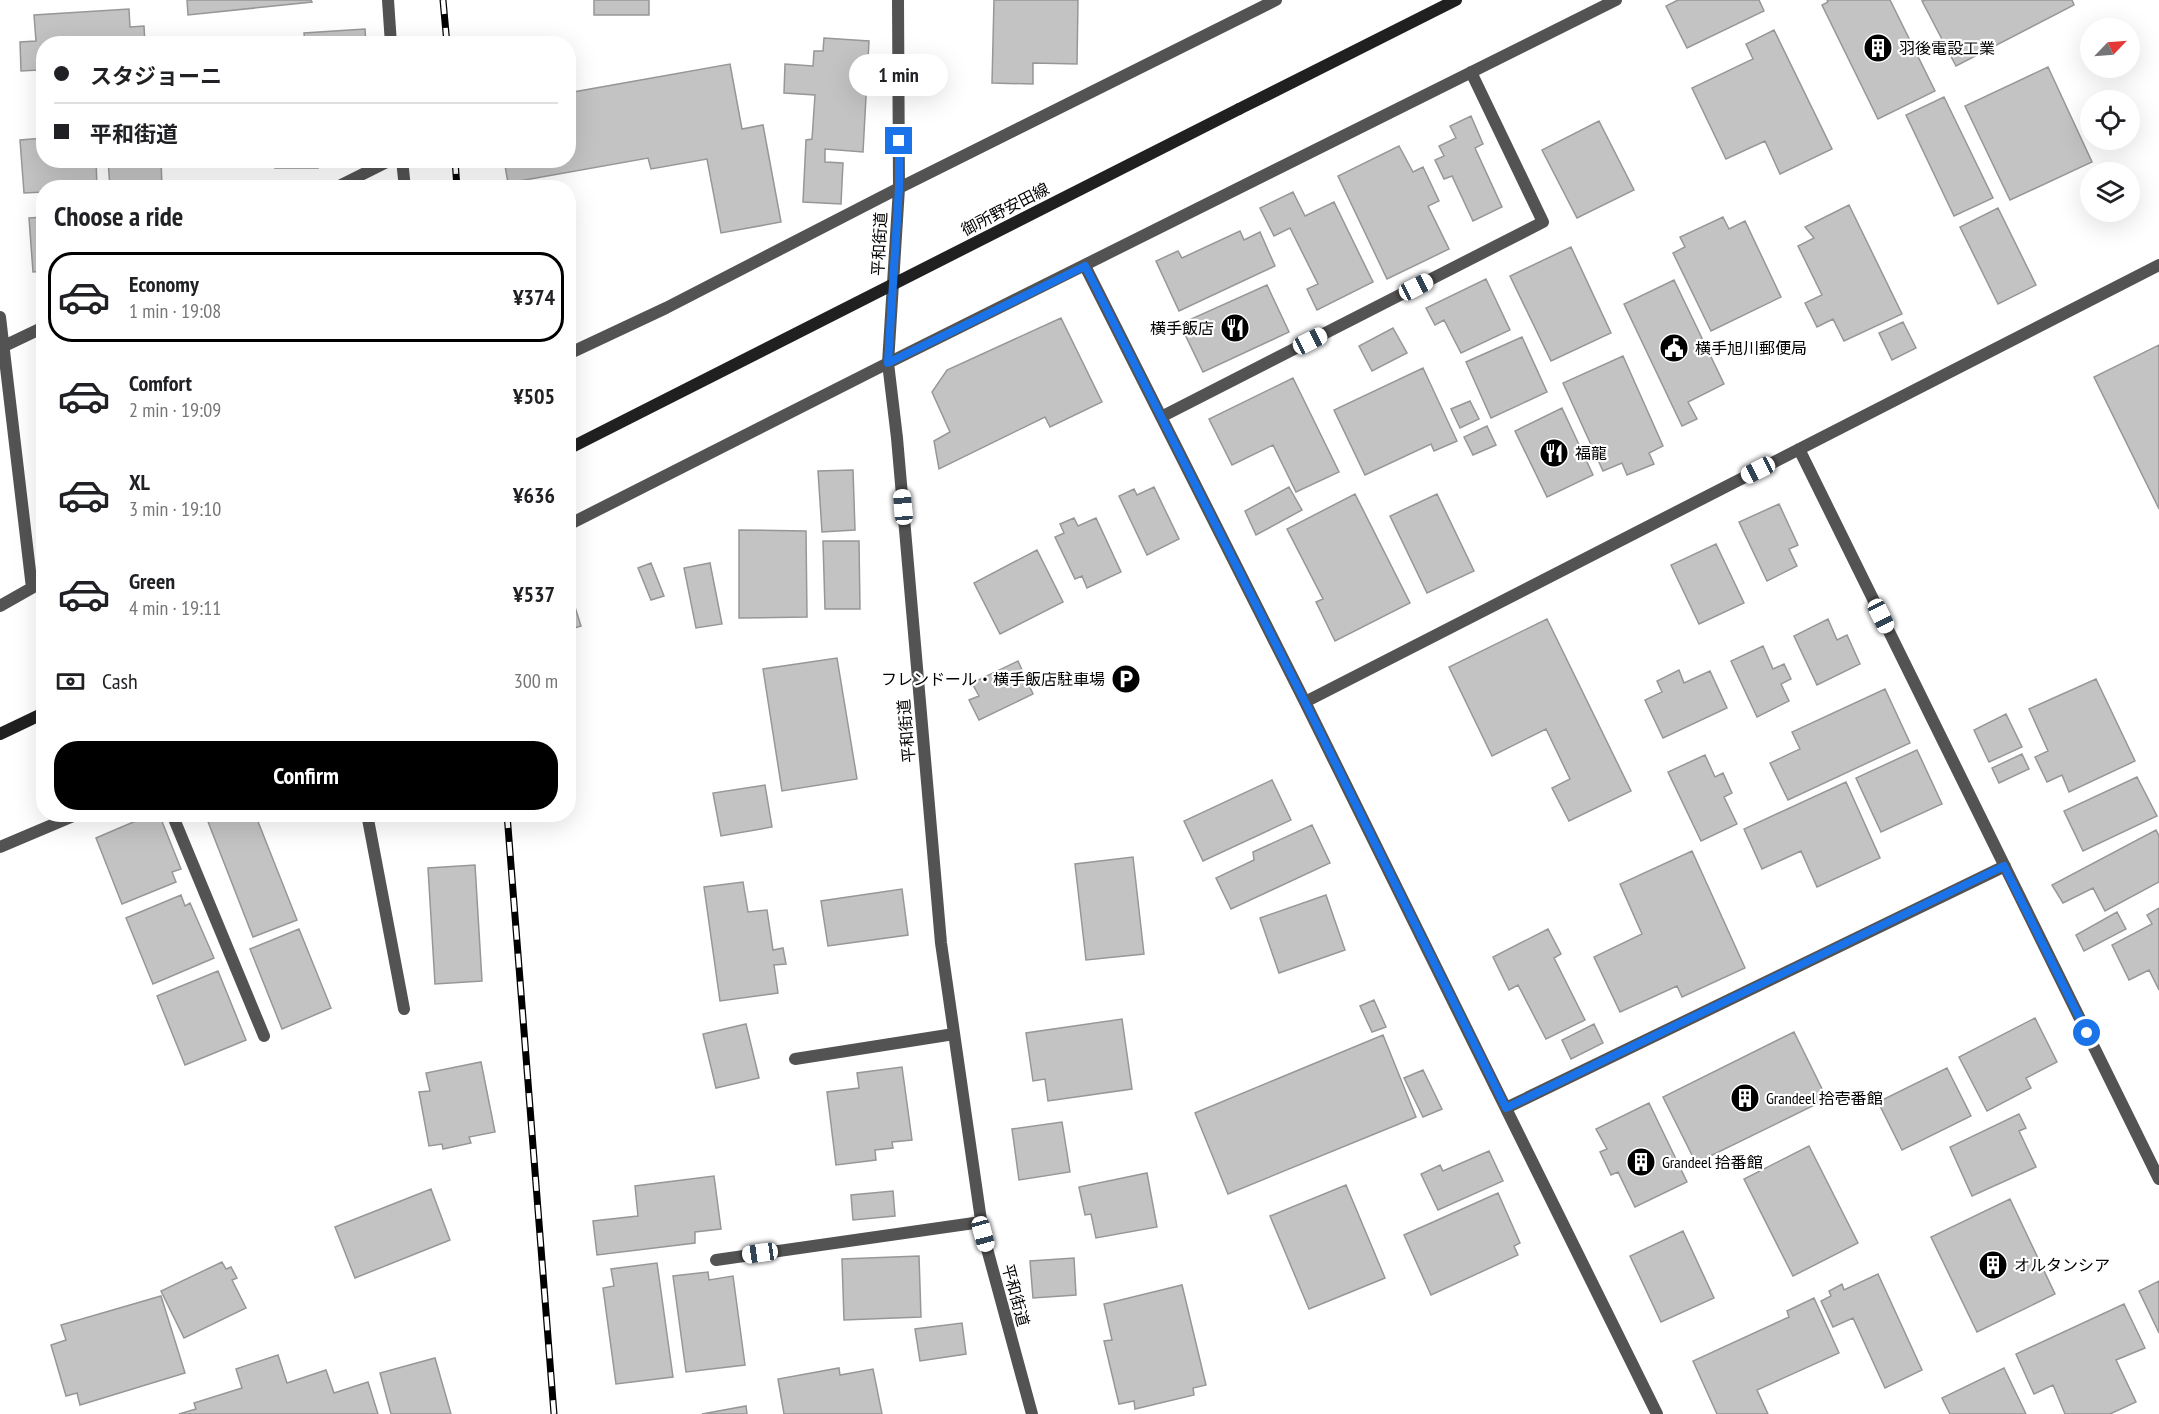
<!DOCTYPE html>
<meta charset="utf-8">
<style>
body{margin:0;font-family:"PT Sans Narrow","Noto Sans JP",sans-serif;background:#f6f6f6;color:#202124;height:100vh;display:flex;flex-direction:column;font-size:22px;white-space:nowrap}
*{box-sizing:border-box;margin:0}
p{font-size:20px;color:#757577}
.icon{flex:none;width:33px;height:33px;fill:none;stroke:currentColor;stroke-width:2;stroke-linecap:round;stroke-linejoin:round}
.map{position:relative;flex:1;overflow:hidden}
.side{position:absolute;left:36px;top:180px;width:540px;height:642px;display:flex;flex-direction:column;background:#fff;border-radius:24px;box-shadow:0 6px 24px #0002}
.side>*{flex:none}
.banner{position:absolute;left:36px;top:36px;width:540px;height:132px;border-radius:24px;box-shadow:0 6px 24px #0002;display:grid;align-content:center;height:132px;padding:0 18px;background:#fff}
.needle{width:39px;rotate:65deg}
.controls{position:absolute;left:2080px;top:18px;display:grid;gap:12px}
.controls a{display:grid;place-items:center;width:60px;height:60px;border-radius:50%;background:#fff;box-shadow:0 6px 24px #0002;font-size:30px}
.end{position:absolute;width:27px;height:27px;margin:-14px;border:8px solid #1a73e8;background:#fff;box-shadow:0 0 0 3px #fff}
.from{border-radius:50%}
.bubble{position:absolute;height:42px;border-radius:21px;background:#fff;box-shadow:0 6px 24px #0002;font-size:20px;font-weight:800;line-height:42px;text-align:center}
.car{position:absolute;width:18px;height:36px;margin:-18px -9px;border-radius:8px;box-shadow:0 0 4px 2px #0007;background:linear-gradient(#fff 24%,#345 0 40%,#fff 0 76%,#345 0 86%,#fff 0)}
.banner b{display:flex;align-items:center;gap:21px;height:57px;font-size:22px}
.banner b+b{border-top:2px solid #e0e0e0}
.banner i{width:15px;height:15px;background:#202124}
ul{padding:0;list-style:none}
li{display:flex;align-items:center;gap:18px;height:90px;margin:0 12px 9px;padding:0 6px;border:3px solid transparent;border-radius:24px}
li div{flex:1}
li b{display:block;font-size:22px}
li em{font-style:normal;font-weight:800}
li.selected{border-color:#000}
li>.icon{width:54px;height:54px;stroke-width:1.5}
h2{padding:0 18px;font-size:27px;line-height:72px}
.pay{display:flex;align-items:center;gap:15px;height:66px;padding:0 18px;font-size:22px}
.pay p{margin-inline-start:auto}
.primary-button{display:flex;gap:12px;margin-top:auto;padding:12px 18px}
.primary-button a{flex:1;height:69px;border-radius:24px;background:#000;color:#fff;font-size:24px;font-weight:800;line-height:69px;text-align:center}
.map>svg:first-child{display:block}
</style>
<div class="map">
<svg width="2159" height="1414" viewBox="0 0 2159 1414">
<rect width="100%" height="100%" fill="#fff"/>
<path fill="#c3c3c3" stroke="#979797" stroke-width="1.5" d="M 187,0 L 311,0 L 312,2 L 188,15 Z
M 594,0 L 649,0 L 649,15 L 594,15 Z
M 994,0 L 1078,0 L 1077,64 L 1033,63 L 1033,84 L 992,83 Z
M 1678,0 L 1759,0 L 1764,11 L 1687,48 L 1666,6 Z
M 1827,0 L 1890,0 L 1935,91 L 1878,119 L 1822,5 L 1828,2 Z
M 1925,0 L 2072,0 L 2074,5 L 1956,66 L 1922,1 Z
M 129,9 L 130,27 L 144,26 L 145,44 L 44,44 L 44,83 L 39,83 L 39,70 L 21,71 L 20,42 L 36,41 L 34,15 Z
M 365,29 L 366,44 L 305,44 L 304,33 Z
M 1774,30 L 1832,149 L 1780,174 L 1765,141 L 1726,159 L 1692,88 L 1753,59 L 1746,44 Z
M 824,38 L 869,41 L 863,152 L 825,149 L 825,162 L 843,163 L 841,204 L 803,202 L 806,140 L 812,139 L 815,95 L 784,93 L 785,64 L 813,66 L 814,51 L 823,51 Z
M 246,40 L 246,44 L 199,44 L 199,43 Z
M 730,64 L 742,129 L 763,125 L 781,222 L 721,233 L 707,159 L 651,169 L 648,158 L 508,183 L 504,160 L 568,160 L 568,93 Z
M 2048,67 L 2092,162 L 2010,200 L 1965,106 Z
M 1944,97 L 1993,198 L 1954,216 L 1906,115 Z
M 1471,116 L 1483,144 L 1475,148 L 1502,207 L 1473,221 L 1452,176 L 1444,179 L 1435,160 L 1444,156 L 1439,146 L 1456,138 L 1450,126 Z
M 1599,121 L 1634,190 L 1577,218 L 1542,150 Z
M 44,138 L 44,160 L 96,160 L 97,188 L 44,188 L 44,192 L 24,193 L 20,140 Z
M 1399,146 L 1413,172 L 1423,167 L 1439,201 L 1428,206 L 1449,249 L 1387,279 L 1338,176 Z
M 108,160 L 161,160 L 162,188 L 110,188 Z
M 275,160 L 318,160 L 318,168 L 275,168 Z
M 1293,192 L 1305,216 L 1334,202 L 1373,282 L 1317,310 L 1307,289 L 1318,284 L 1290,228 L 1274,236 L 1260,208 Z
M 1849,205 L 1902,314 L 1844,341 L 1833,319 L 1817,327 L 1805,303 L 1822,295 L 1798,246 L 1814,238 L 1805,227 Z
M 1998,208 L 2036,285 L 1998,304 L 1960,227 Z
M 44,217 L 44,271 L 33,272 L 29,218 Z
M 1723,217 L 1729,229 L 1745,221 L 1781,297 L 1711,331 L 1673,253 L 1685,247 L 1680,237 Z
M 1240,231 L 1244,240 L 1260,232 L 1275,266 L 1179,311 L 1156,261 L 1178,251 L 1182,258 Z
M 1571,247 L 1611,333 L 1551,361 L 1510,276 Z
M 1486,279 L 1510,330 L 1461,353 L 1444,320 L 1435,325 L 1426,308 Z
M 1674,280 L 1724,384 L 1688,402 L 1697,419 L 1682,426 L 1624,304 Z
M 1267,285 L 1289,332 L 1203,372 L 1180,324 Z
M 1061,318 L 1102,402 L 1050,427 L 1045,417 L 939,469 L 934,441 L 950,432 L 932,392 L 947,370 Z
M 1903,322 L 1916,348 L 1892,360 L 1879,333 Z
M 1393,328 L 1407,353 L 1372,371 L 1359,346 Z
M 1522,337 L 1547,392 L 1491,418 L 1466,362 Z
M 2159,345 L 2159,509 L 2094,377 Z
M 1623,356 L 1663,446 L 1649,453 L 1654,464 L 1627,475 L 1622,463 L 1603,471 L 1563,383 Z
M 1423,368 L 1457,441 L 1434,451 L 1431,444 L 1365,475 L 1334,410 Z
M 1293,378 L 1339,472 L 1296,492 L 1273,445 L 1232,465 L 1209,419 Z
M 1470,401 L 1479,419 L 1460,428 L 1451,409 Z
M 1562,408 L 1593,475 L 1547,497 L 1515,431 Z
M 1487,426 L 1496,445 L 1473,455 L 1464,437 Z
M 853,470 L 855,530 L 822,532 L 818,471 Z
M 1154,487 L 1179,539 L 1147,555 L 1119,496 L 1134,489 L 1137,495 Z
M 1289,487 L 1302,510 L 1256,535 L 1245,511 Z
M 1355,494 L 1410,603 L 1335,641 L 1316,602 L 1323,599 L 1287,529 Z
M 1437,494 L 1474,571 L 1427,593 L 1390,516 Z
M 1779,504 L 1798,545 L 1789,549 L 1797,566 L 1767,581 L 1739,522 Z
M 1074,518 L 1078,526 L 1096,518 L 1121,572 L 1087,588 L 1082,576 L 1075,579 L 1055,537 L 1064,533 L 1060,524 Z
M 739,530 L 806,531 L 807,617 L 739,618 Z
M 823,541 L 859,541 L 860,609 L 825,609 Z
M 1716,544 L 1744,603 L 1699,624 L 1671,565 Z
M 1037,550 L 1063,602 L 1000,634 L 974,583 Z
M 651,563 L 664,596 L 651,600 L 638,568 Z
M 710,563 L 722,624 L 696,628 L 684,568 Z
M 575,607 L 581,626 L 568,630 L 568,609 Z
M 1547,619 L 1631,791 L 1569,821 L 1552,788 L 1570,779 L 1546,729 L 1492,756 L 1449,667 Z
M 1828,619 L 1837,640 L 1847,635 L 1860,664 L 1817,685 L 1794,636 Z
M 1763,646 L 1773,669 L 1784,664 L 1791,679 L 1781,684 L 1789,701 L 1757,717 L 1731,661 Z
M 837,658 L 857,779 L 782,791 L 763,669 Z
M 1018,661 L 1033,694 L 979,720 L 969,700 L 979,696 L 972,683 Z
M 1679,670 L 1684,683 L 1710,671 L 1727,708 L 1663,738 L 1645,700 L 1662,692 L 1657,681 Z
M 2096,679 L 2135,761 L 2069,792 L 2062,775 L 2047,782 L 2035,757 L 2048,751 L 2029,709 Z
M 1885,689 L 1910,743 L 1788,800 L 1770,763 L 1800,749 L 1792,732 Z
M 2006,714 L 2022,747 L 1989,762 L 1974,730 Z
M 1917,750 L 1942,804 L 1881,832 L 1856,778 Z
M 2022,754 L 2029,769 L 1999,783 L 1992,768 Z
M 1705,755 L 1715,777 L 1723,773 L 1732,793 L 1724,797 L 1737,824 L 1701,841 L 1668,772 Z
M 2137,777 L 2157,816 L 2083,851 L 2064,811 Z
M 1272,780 L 1291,820 L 1203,861 L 1184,821 Z
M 1846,782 L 1880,858 L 1817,887 L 1801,851 L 1762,869 L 1744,829 Z
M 765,785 L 772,827 L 721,836 L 713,793 Z
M 152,814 L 159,814 L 181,869 L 172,872 L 176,882 L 122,904 L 96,838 Z
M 205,814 L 255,814 L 297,920 L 253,937 Z
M 1312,825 L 1330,863 L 1231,909 L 1216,878 L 1254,860 L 1253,852 Z
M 2156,830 L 2159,836 L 2159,882 L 2105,911 L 2093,888 L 2063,903 L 2052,885 Z
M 1692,851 L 1745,968 L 1682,997 L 1677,986 L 1620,1012 L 1594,957 L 1642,934 L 1620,884 Z
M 1133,857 L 1144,954 L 1086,960 L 1075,864 Z
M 475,865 L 482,981 L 435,984 L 428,868 Z
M 743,882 L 748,912 L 767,910 L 773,950 L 783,948 L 786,964 L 774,965 L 778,993 L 720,1001 L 704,887 Z
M 902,889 L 908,935 L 828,946 L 821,901 Z
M 181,895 L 185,906 L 190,903 L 214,958 L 153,984 L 126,918 Z
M 1326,895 L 1345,950 L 1279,973 L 1260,918 Z
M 2159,908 L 2159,990 L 2149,970 L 2129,980 L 2112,945 L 2152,924 L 2147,915 Z
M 2117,912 L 2126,929 L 2084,951 L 2076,935 Z
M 299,929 L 331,1008 L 282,1029 L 250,949 Z
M 1548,929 L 1561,954 L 1554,958 L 1585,1020 L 1546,1039 L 1518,985 L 1509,990 L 1493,957 Z
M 218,971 L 246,1040 L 185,1065 L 157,996 Z
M 1374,1000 L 1386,1027 L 1372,1032 L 1360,1006 Z
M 2035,1018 L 2057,1062 L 2026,1078 L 2031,1088 L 1987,1111 L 1959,1057 Z
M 1122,1019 L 1132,1089 L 1048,1101 L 1045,1079 L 1033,1081 L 1026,1033 Z
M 746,1024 L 759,1078 L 716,1088 L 703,1034 Z
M 1594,1024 L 1603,1043 L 1571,1059 L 1562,1040 Z
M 1794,1032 L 1827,1099 L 1696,1163 L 1663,1097 Z
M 1383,1035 L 1416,1117 L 1228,1194 L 1195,1113 Z
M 481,1062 L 495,1132 L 469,1137 L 471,1143 L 443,1149 L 442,1144 L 429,1146 L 419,1092 L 430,1091 L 426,1073 Z
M 902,1067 L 912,1140 L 892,1142 L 893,1148 L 875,1150 L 876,1160 L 836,1165 L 827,1092 L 859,1088 L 857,1073 Z
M 1947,1068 L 1971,1116 L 1902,1150 L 1878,1102 Z
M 1423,1070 L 1442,1109 L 1423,1117 L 1404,1078 Z
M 1649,1103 L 1687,1182 L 1635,1207 L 1618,1172 L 1611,1175 L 1600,1152 L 1607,1149 L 1596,1129 Z
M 2019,1114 L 2026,1128 L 2019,1131 L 2036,1167 L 1972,1196 L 1950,1147 Z
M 1062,1122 L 1070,1172 L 1019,1180 L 1012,1129 Z
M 1809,1146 L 1858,1243 L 1793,1276 L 1744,1179 Z
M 1489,1151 L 1503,1181 L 1438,1210 L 1421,1174 L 1440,1165 L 1443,1171 Z
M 1147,1173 L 1157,1227 L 1096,1238 L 1091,1214 L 1085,1215 L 1079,1187 Z
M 714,1176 L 721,1229 L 695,1232 L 695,1243 L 597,1255 L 593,1221 L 638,1216 L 635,1186 Z
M 1346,1185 L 1385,1278 L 1309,1309 L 1270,1216 Z
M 431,1189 L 450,1240 L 355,1278 L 335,1227 Z
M 893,1191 L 895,1216 L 853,1220 L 851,1195 Z
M 1498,1193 L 1520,1243 L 1514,1246 L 1518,1255 L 1431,1295 L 1404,1235 Z
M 2010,1199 L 2055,1294 L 1977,1332 L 1931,1237 Z
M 1683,1231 L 1714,1298 L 1661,1322 L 1630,1256 Z
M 919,1256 L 921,1317 L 844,1320 L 842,1259 Z
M 1074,1258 L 1076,1295 L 1033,1298 L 1030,1261 Z
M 222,1262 L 226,1269 L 231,1267 L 237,1278 L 232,1280 L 246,1308 L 184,1338 L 161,1291 Z
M 657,1263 L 673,1377 L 616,1384 L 603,1288 L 614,1286 L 611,1269 Z
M 708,1272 L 709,1280 L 733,1276 L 745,1365 L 686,1372 L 673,1276 Z
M 1878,1274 L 1922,1370 L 1885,1388 L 1853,1318 L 1833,1327 L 1821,1301 L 1831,1296 L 1829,1291 L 1842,1284 L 1844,1290 Z
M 2159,1281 L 2159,1333 L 2139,1291 Z
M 1182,1285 L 1206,1385 L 1193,1388 L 1194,1395 L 1135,1409 L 1134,1401 L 1119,1404 L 1104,1341 L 1112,1340 L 1104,1304 Z
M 161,1296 L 185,1373 L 80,1405 L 77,1393 L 66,1396 L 51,1345 L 66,1340 L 61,1325 Z
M 1814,1298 L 1839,1353 L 1757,1390 L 1768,1414 L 1717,1414 L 1693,1361 L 1789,1317 L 1787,1311 Z
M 2124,1304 L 2145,1348 L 2116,1360 L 2136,1402 L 2110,1414 L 2065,1414 L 2053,1385 L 2034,1394 L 2016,1354 Z
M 962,1323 L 966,1354 L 920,1361 L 915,1329 Z
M 278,1355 L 287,1383 L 326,1370 L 334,1393 L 368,1382 L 378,1414 L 179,1414 L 196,1409 L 194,1403 L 242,1388 L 236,1369 Z
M 435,1358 L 451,1414 L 391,1414 L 380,1373 Z
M 839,1368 L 840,1375 L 873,1369 L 882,1414 L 784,1414 L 778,1379 Z
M 2004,1368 L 2026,1414 L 1950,1414 L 1942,1398 Z
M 746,1406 L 747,1414 L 702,1414 Z"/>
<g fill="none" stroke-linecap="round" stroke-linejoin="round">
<path stroke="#535353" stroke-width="12" d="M 388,0 L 391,44
M 898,0 L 899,188 L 888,363 L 897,438 L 941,943 L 983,1234 L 1032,1414
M 402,160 L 405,188
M 335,188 L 391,160
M 1085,266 L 1305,702 L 1657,1414
M 0,317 L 32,588
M 0,348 L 44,327
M 568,354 L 666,308 L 899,188 L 1276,0
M 1161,417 L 1543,222 L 1471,72
M 1799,449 L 2159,1179
M 568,525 L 888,363 L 1616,0
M 0,606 L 44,581
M 1305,702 L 2159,265
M 172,814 L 264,1036
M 367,814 L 404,1009
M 0,847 L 78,814
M 795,1059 L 954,1034
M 1506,1108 L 2005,866
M 716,1260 L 981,1222"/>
<path stroke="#202020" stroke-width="12" d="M 1239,109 L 1456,0
M 0,734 L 44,713"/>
<g stroke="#000" stroke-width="7">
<path id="rail" d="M 443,0 L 447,44
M 455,160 L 457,188
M 507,814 L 554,1414"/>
</g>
<use href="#rail" stroke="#fff" stroke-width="4.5" stroke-dasharray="14" stroke-linecap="butt"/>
<path stroke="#202020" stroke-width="12" d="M 568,449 L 1239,109"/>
</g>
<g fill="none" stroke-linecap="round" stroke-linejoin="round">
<path stroke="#1a73e8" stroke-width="8" d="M 899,141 L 899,188 L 888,363 L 1085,266 L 1305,702 L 1506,1108 L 2004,866 L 2087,1033"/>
</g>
<defs>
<g id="building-disc" transform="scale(1.5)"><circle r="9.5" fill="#000" stroke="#fff"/><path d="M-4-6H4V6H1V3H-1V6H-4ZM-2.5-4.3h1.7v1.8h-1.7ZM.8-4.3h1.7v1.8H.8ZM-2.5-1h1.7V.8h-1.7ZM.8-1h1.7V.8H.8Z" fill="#fff"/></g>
<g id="restaurant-disc" transform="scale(1.5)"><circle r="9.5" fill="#000" stroke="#fff"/><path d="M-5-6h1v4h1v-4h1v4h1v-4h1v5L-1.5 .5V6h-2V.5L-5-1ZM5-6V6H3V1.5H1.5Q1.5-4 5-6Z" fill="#fff"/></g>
<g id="civic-disc" transform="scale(1.5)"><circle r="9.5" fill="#000" stroke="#fff"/><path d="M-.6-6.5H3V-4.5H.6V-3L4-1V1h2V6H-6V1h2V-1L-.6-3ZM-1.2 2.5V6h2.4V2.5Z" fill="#fff"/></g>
<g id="parking-disc" transform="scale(1.5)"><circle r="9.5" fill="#000" stroke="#fff"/><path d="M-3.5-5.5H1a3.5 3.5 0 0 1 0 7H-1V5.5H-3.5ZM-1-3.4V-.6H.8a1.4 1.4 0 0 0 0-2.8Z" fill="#fff"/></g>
</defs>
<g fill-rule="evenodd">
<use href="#building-disc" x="1878" y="48"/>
<use href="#restaurant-disc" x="1235" y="328"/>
<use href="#civic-disc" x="1674" y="348"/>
<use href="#restaurant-disc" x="1554" y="453"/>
<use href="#parking-disc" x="1126" y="679"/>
<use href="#building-disc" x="1745" y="1098"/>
<use href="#building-disc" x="1641" y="1162"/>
<use href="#building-disc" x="1993" y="1265"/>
</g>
<g text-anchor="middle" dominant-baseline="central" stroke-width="4.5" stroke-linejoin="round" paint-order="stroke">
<g font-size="16" fill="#000" stroke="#fff" text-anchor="start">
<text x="1899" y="48">羽後電設工業</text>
<text x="1214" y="328" text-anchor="end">横手飯店</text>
<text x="1695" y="348">横手旭川郵便局</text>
<text x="1575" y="453">福龍</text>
<text x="1105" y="679" text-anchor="end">フレンドール・横手飯店駐車場</text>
<text x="1766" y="1098">Grandeel 拾壱番館</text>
<text x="1662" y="1162">Grandeel 拾番館</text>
<text x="2014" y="1265">オルタンシア</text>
</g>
<g font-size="16" fill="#000" stroke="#fff">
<text transform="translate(1005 209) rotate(-27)">御所野安田線</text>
<text transform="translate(879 244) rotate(-87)">平和街道</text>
<text transform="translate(906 731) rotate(-95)">平和街道</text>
<text transform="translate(1016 1295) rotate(75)">平和街道</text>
</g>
</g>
</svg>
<div class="controls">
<a><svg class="needle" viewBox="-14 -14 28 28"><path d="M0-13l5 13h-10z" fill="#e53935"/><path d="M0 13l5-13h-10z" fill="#757577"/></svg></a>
<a><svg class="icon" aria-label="locate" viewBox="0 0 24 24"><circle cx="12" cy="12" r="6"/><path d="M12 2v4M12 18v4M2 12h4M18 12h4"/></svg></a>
<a><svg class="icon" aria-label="layers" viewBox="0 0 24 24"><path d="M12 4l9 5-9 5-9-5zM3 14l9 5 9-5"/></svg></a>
</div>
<i class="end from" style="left:2087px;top:1033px"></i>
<i class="end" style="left:899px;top:141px"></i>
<div class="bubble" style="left:849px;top:54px;width:99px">1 min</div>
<i class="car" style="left:1416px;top:287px;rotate:63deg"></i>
<i class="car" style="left:1310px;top:341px;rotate:63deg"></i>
<i class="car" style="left:1758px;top:470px;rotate:243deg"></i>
<i class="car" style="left:903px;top:507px;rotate:355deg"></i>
<i class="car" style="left:1881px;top:616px;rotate:154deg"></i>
<i class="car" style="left:983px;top:1234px;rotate:165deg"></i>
<i class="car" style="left:760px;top:1253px;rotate:262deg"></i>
<div class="banner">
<b><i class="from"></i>スタジョーニ</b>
<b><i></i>平和街道</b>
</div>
<section class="side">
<h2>Choose a ride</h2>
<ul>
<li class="selected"><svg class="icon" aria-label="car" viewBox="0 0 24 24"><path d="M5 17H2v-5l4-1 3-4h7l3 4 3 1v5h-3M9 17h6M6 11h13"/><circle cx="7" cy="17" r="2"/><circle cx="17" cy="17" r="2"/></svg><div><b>Economy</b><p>1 min · 19:08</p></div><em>¥374</em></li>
<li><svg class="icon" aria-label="car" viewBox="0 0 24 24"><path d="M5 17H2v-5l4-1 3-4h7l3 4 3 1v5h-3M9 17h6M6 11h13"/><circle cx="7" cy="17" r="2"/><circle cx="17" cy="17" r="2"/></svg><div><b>Comfort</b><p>2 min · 19:09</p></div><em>¥505</em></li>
<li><svg class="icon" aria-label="car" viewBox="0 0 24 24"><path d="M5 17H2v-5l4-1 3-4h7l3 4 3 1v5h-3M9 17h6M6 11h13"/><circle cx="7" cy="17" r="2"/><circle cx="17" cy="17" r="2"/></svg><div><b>XL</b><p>3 min · 19:10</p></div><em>¥636</em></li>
<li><svg class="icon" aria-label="car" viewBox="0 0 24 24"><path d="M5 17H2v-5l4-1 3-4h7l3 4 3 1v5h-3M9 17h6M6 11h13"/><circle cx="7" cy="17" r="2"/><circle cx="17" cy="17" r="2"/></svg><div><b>Green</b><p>4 min · 19:11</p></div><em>¥537</em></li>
</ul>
<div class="pay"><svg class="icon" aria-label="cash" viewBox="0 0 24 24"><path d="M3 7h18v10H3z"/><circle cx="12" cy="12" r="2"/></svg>Cash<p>300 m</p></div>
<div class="primary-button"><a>Confirm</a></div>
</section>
</div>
